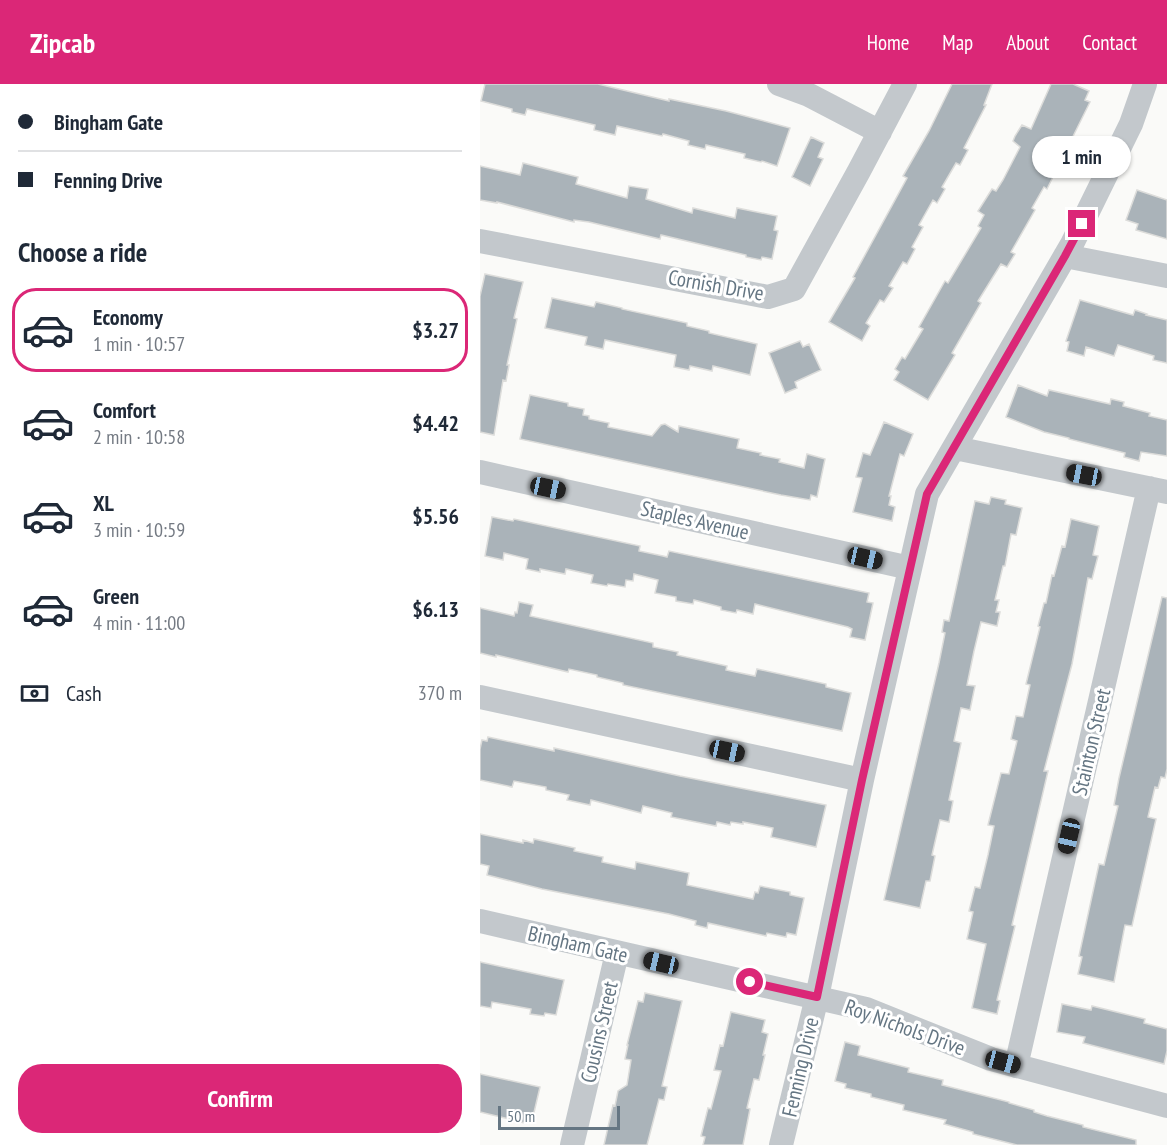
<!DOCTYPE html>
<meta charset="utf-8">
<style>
body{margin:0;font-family:"PT Sans Narrow",sans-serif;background:#f2f2f3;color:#1f2937;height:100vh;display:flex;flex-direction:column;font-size:22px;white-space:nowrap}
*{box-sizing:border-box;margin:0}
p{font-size:20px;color:#747a83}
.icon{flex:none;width:33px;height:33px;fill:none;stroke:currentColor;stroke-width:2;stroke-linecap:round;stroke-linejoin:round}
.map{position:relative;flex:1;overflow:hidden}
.drawer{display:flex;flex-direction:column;background:#fff;width:480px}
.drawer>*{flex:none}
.top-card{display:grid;align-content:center;height:132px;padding:0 18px;background:#fff}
.scale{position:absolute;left:18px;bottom:15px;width:122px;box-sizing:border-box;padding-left:6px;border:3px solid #657683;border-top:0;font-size:16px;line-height:21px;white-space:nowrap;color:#657683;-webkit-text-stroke:4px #fff;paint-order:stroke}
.end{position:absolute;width:27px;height:27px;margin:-14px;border:8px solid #db2777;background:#fff;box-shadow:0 0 0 3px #fff}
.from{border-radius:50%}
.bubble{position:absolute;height:42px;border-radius:21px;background:#fff;box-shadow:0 2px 4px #0004;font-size:20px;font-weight:800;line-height:42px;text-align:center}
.car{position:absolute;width:18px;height:36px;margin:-18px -9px;border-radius:8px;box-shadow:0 0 4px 2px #0007;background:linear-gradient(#222 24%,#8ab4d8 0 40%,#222 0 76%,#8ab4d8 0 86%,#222 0)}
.top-card b{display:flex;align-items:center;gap:21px;height:57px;font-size:22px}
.top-card b+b{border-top:2px solid #e0e1e3}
.top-card i{width:15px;height:15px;background:#1f2937}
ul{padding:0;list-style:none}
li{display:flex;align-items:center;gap:18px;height:84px;margin:0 12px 9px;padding:0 6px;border:3px solid transparent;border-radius:24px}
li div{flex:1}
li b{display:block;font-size:22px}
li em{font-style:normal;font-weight:800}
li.selected{border-color:#db2777}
li>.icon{width:54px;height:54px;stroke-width:1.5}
h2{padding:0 18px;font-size:27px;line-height:72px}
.pay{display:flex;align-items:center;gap:15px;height:66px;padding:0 18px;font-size:22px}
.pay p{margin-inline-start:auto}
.primary-button{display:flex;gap:12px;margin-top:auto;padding:12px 18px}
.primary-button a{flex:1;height:69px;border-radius:24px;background:#db2777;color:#fff;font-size:24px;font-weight:800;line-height:69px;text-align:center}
header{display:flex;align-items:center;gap:36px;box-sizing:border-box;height:84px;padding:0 30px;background:#db2777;color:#fff}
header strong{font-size:28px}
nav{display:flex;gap:33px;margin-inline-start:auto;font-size:21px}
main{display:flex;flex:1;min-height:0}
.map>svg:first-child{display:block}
</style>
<header>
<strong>Zipcab</strong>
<nav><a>Home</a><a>Map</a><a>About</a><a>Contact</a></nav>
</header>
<main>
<section class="drawer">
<div class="top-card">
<b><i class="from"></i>Bingham Gate</b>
<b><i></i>Fenning Drive</b>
</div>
<h2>Choose a ride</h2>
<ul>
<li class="selected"><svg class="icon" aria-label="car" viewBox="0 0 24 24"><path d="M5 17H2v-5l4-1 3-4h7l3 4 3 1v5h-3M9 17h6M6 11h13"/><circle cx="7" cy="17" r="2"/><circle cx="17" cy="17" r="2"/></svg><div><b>Economy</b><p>1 min · 10:57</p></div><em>$3.27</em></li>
<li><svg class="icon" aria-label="car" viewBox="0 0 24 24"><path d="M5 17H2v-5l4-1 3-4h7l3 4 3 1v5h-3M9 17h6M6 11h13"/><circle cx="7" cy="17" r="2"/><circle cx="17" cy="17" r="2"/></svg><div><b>Comfort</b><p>2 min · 10:58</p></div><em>$4.42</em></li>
<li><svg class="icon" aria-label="car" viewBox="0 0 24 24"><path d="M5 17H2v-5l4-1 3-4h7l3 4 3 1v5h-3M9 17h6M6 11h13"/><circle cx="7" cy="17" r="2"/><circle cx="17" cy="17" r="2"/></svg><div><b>XL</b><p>3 min · 10:59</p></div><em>$5.56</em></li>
<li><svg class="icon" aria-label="car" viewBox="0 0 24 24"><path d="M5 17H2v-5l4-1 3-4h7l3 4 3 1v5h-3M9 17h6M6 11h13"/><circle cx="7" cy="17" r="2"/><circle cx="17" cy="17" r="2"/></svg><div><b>Green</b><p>4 min · 11:00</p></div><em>$6.13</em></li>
</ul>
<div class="pay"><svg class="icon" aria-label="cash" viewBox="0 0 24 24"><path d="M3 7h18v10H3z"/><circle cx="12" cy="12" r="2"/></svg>Cash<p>370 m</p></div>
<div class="primary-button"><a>Confirm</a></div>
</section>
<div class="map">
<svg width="687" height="1061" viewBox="0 0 687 1061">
<rect width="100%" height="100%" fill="#fafaf8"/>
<path fill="#aab3b9" stroke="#dcdcda" stroke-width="1.5" d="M 5,0 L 118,0 L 189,17 L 189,15 L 246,27 L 310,44 L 297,82 L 282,77 L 281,78 L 264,74 L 265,70 L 226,61 L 225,65 L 208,61 L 209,57 L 183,50 L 182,52 L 137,42 L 135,51 L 114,46 L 115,41 L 47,25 L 45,31 L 32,28 L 32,25 L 1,17 Z
M 472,0 L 512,0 L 504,21 L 506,21 L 484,64 L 488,66 L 480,81 L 476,79 L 462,103 L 465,105 L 457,119 L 453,116 L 439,141 L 443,143 L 432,163 L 435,165 L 427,180 L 423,178 L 409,202 L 413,204 L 404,218 L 400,216 L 386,239 L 390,242 L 382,257 L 349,238 L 375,194 L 373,193 L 427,94 L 423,92 L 449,47 Z
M 571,0 L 593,0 L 609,7 L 605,16 L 610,18 L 567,105 L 564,103 L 552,124 L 555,126 L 531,168 L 535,170 L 527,183 L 521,180 L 498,217 L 501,219 L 472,269 L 475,271 L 448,316 L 414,296 L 419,288 L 415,285 L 422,273 L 425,275 L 443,245 L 439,243 L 465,197 L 468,199 L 501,144 L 498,142 L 504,131 L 498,127 L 512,105 L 516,107 L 523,96 L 540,63 L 533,57 L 535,52 L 542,41 L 551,45 Z
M 331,53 L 344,59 L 338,73 L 343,75 L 330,102 L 312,93 Z
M 43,79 L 98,93 L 96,100 L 147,114 L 149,102 L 168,105 L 166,115 L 212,129 L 213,124 L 255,134 L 257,124 L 297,132 L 294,146 L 298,147 L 292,175 L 282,173 L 281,176 L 266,173 L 266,171 L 181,151 L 180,155 L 109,138 L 94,136 L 94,138 L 17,118 L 17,119 L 0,116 L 0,82 L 40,91 Z
M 657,106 L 687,116 L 687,155 L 656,146 L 658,140 L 646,136 Z
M 5,190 L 43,198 L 34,234 L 37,235 L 27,281 L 29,281 L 26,297 L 23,296 L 14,351 L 0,348 L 0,212 Z
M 72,214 L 114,223 L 116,218 L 142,224 L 142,225 L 207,239 L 207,242 L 229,247 L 229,249 L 277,260 L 270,291 L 233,282 L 232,287 L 210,282 L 209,286 L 194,283 L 196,271 L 125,256 L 123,265 L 105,261 L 107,253 L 65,244 Z
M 600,216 L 653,231 L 655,226 L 667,230 L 666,231 L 687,236 L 687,279 L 673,276 L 674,272 L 638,261 L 634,272 L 606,263 L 604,272 L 587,267 L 589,258 L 586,257 Z
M 320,257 L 323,263 L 329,260 L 341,286 L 315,298 L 317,304 L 305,309 L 289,269 Z
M 538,301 L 567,312 L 569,306 L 630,320 L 631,315 L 644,318 L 643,322 L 670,329 L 669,332 L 687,336 L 687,372 L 661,368 L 659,377 L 644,373 L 645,369 L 589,355 L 589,354 L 564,348 L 526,333 Z
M 50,311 L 88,319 L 88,322 L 104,325 L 103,331 L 109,332 L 109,335 L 129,339 L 128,343 L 172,352 L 181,341 L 185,340 L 198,348 L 199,342 L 259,355 L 257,364 L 281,369 L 280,371 L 300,375 L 299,378 L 324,384 L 327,370 L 345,375 L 337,413 L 331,411 L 330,416 L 301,411 L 40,355 Z
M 404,338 L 433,350 L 424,372 L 420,370 L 409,412 L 411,412 L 409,421 L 415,423 L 412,437 L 373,428 L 382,394 L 376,393 L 383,369 L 390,371 Z
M 511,413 L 526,416 L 525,420 L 542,424 L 536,451 L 531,450 L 525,482 L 523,482 L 515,516 L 519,516 L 516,528 L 520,528 L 517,542 L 501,538 L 494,567 L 487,601 L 495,602 L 490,626 L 481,624 L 474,657 L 481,659 L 469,716 L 473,717 L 469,738 L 460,736 L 452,771 L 455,772 L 450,797 L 446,797 L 440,824 L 404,816 L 459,579 L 465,549 L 462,548 L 464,536 L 469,537 L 495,417 L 509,420 Z
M 12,433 L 33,437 L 34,435 L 160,462 L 159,467 L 183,472 L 187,473 L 189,467 L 389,509 L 387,518 L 393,519 L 385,556 L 370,553 L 372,545 L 368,543 L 275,520 L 273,530 L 257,526 L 256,529 L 241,526 L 241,523 L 214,516 L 213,520 L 196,517 L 196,513 L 175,509 L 178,496 L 154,490 L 153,497 L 146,496 L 145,503 L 128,500 L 127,502 L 111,499 L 113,491 L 86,485 L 85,490 L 60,485 L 60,488 L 46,485 L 48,475 L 24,469 L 23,476 L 5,472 Z
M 591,435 L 619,442 L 613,471 L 618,472 L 612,495 L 608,494 L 592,580 L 564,687 L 568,687 L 532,841 L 535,842 L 517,916 L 520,917 L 517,930 L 492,924 L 506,860 L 487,855 L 493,828 L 489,827 L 495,803 L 500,804 L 508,771 L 514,742 L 508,741 L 521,689 L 529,690 L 537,657 L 531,655 L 536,632 L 543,633 L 550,601 L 546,600 L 560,543 L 558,542 L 564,519 L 566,519 L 572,491 L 574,492 L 582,462 L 585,463 Z
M 682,513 L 687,514 L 687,685 L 685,694 L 681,693 L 678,704 L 675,703 L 668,733 L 676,735 L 652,842 L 645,841 L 634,898 L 598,890 L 602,873 L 599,872 L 619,780 L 624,781 L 638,722 L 634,721 L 639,694 Z
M 39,518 L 53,521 L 50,532 L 173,559 L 173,563 L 198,568 L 197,571 L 247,582 L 246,586 L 275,592 L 277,585 L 346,600 L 346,603 L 371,609 L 362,647 L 143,601 L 143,599 L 117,593 L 117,591 L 89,585 L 88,588 L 16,571 L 16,573 L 0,569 L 0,524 L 34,532 L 35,528 L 37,529 Z
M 8,653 L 74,667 L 74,664 L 200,692 L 346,721 L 336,763 L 291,753 L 293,744 L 263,738 L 263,740 L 251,738 L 250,741 L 237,738 L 236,742 L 191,733 L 192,729 L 163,722 L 161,729 L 111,716 L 110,721 L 87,716 L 89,711 L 66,706 L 66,703 L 34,697 L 32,703 L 0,696 L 0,665 L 2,656 L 7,657 Z
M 0,750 L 43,759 L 43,756 L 53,759 L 54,755 L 95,764 L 94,767 L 123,773 L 122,778 L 155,785 L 156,778 L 209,789 L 207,801 L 273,815 L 275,808 L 278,809 L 280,802 L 310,808 L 310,811 L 324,814 L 316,851 L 307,849 L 306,853 L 287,849 L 286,852 L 228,839 L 227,844 L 215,841 L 216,837 L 189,830 L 62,805 L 7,791 L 9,782 L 0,780 Z
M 0,878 L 84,896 L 76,931 L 65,929 L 64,932 L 50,930 L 51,925 L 12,918 L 11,924 L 0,922 Z
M 165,909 L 202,917 L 182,1002 L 187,1003 L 184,1016 L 179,1015 L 167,1061 L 124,1061 L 133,1021 L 135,1022 L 138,1007 L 147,1001 L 151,976 L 145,975 L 148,961 L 147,961 L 158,917 L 163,918 Z
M 582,920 L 611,926 L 612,922 L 665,935 L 664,939 L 687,945 L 687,967 L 684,980 L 603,959 L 605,953 L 577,948 Z
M 251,928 L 285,936 L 282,948 L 288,950 L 283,971 L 285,971 L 279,996 L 274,995 L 267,1024 L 270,1025 L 263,1061 L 223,1061 L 225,1053 L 221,1052 L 228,1024 L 231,1025 L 241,987 L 234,986 L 240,961 L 243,962 Z
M 365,958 L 380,962 L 378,971 L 429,984 L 428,988 L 463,996 L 462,1001 L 529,1018 L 529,1019 L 554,1026 L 554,1028 L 567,1032 L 603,1041 L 603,1043 L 656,1056 L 656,1061 L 537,1061 L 493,1050 L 493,1048 L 464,1040 L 466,1036 L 423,1026 L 424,1021 L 391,1013 L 391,1010 L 365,1004 L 366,1000 L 355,997 Z
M 0,990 L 60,1003 L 52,1037 L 46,1035 L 45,1039 L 0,1028 Z"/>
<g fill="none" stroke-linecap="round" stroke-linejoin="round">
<path stroke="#c3c8cc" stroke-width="24" d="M 299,0 L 329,11 L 400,48
M 0,157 L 288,213 L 314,205 L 379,87 L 425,0
M 585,172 L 687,192
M 475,364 L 687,408
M 0,388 L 430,484
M 0,613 L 382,696
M 0,837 L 386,925 L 511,975 L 687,1022
M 536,982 L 669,404
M 92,1061 L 137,869
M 301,1061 L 337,913 L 382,696 L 447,410 L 592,160 L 651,40 L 665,0"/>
</g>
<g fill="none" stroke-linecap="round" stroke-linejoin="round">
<path stroke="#db2777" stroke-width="8" d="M 270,898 L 337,913 L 382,696 L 447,410 L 585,172 L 602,140"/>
</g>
<g text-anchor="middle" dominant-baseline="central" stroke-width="6" stroke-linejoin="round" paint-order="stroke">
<g font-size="21" fill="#657683" stroke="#fff">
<text transform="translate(236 201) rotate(10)">Cornish Drive</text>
<text transform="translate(215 436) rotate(13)">Staples Avenue</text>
<text transform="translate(611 658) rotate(-77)">Stainton Street</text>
<text transform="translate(98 860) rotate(13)">Bingham Gate</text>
<text transform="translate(425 943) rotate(20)">Roy Nichols Drive</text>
<text transform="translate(119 948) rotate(-77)">Cousins Street</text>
<text transform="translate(320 983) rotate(-77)">Fenning Drive</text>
</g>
</g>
</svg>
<div class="scale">50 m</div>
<i class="end from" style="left:270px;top:898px"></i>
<i class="end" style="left:602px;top:140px"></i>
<div class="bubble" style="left:552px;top:52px;width:99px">1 min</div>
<i class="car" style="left:604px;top:391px;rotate:281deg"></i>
<i class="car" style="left:68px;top:404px;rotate:102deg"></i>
<i class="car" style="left:385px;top:474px;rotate:103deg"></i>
<i class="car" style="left:247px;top:667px;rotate:102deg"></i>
<i class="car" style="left:589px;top:752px;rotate:193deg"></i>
<i class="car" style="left:181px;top:879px;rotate:283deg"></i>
<i class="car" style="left:523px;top:978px;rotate:105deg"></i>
</div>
</main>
